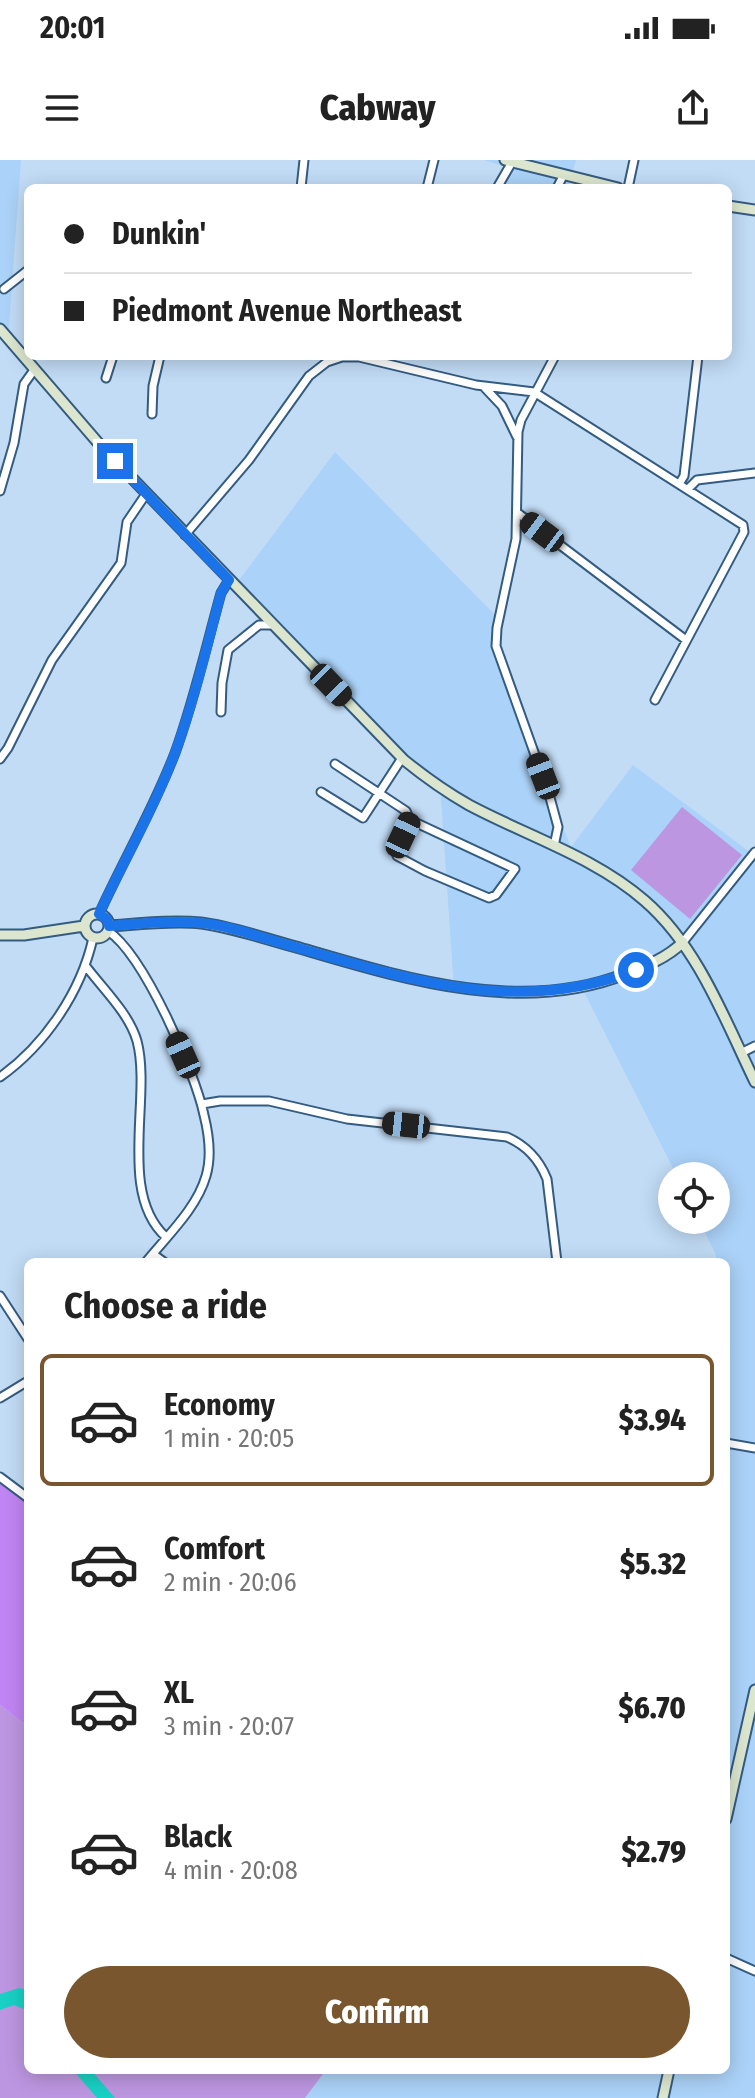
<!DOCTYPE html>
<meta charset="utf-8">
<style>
body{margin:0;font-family:"Fira Sans Condensed",sans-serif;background:#f2f2f2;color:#222;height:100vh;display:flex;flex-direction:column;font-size:30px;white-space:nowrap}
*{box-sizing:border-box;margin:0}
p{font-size:26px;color:#767676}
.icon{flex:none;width:44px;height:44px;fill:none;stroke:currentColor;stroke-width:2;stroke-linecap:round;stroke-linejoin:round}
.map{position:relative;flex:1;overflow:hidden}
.drawer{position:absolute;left:24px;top:1098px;width:706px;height:816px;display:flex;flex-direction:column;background:#fff;border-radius:12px;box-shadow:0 4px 20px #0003}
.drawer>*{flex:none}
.banner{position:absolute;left:24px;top:24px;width:708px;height:176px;border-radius:12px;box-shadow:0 4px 20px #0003;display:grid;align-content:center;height:176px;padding:0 40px;background:#fff}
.buttons{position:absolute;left:658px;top:1002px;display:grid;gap:16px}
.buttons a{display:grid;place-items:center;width:72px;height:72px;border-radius:50%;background:#fff;box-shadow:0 4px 20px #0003;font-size:40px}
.end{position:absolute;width:36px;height:36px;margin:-18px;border:10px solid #1a73e8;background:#fff;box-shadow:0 0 0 4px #fff}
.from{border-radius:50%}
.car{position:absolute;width:24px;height:48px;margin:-24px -12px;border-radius:10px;box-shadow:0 0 6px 2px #0007;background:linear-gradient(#222 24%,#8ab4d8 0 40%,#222 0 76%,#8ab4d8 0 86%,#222 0)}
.banner b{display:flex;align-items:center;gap:28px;height:76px;font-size:30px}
.banner b+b{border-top:2px solid #e0e0e0}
.banner i{width:20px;height:20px;background:#222}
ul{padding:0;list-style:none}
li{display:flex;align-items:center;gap:24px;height:132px;margin:0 16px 12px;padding:0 24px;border:4px solid transparent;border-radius:12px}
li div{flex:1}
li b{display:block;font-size:30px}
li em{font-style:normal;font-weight:800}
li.on{border-color:#79562e}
li>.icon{width:72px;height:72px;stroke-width:1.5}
h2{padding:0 40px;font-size:36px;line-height:96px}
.action{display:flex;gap:16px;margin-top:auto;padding:16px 40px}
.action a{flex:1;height:92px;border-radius:48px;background:#79562e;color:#fff;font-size:32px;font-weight:800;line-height:92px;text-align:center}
.status{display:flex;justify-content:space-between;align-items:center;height:56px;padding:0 40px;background:#fff;direction:ltr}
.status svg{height:22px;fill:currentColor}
header{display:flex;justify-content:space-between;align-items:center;height:104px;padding:0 40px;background:#fff;font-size:36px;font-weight:800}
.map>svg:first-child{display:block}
</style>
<div class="status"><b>20:01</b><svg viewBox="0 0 49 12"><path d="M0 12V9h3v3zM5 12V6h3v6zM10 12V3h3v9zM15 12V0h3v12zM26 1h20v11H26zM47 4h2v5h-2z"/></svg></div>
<header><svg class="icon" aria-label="menu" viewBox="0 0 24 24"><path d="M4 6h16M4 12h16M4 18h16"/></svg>Cabway<svg class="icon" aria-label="share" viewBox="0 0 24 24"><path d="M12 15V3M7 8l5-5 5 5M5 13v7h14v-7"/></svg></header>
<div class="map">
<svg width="755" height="1938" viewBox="0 0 755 1938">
<rect width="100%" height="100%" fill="#c2dcf6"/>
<path fill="#abd2f8" d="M 0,0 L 21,0 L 8,180 L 0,169 Z
M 484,0 L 576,0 L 568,28 L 493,28 L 506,7 Z
M 335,292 L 496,456 L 500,513 L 571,687 L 633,605 L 755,696 L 755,1938 L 305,1938 L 326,1910 L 580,1910 L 590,1913 L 592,1910 L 726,1910 L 726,1102 L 716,1102 L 716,1095 L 699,1060 L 716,1060 L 716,1016 L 677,1016 L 582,828 L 454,829 L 440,624 L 376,575 L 234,427 Z"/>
<path fill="#bd96e1" d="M 682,647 L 742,695 L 690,759 L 631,710 Z
M 0,1545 L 28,1567 L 28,1910 L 326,1910 L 305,1938 L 0,1938 Z"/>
<path fill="#c185f3" d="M 0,1316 L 28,1336 L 28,1567 L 0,1545 Z"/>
<path fill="#19d0c5" d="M 19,1828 L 28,1830 L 28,1851 L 14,1845 L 0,1850 L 0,1834 Z
M 73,1910 L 91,1910 L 115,1938 L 97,1938 Z"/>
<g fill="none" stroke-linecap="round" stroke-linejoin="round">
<g stroke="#345b80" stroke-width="11">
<path id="street" d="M 301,28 L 304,0
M 427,28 L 434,0
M 497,28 L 512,2
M 557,28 L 563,16
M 628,28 L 634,0
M 4,129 L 28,110
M 106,218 L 113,196
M 485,228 L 502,246 L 517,277
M 152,254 L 153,226 L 160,196
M 679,324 L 684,316 L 698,196
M 688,329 L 697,320 L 755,313
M 0,331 L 14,283 L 24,224 L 34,210
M 519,354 L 686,480
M 185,375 L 249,300 L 309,216 L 327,202 L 342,197 L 359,197 L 476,225 L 534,232 L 743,365 L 744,372 L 655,540
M 221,552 L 222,523 L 228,490 L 259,465 L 272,465
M 0,599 L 8,588 L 52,500 L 121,403 L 127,362 L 146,334
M 335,604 L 406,651 L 410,660
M 321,632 L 363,658 L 402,598
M 410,660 L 515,709 L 496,735 L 489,738 L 425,711 L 397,696 L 396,691 Z
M 554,686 L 558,667 L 549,634 L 496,486 L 497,468 L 516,379 L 518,272 L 521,260 L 555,196
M 99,754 C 124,699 153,650 175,593 C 194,541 206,487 221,433 L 229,420
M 108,771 C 144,795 195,912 204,955 C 209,975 212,996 206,1016 C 197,1048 167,1076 146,1102
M 683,782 L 755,692
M 85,805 C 102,828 129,853 137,881 C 152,937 117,1033 166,1077
M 741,893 L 755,886
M 0,917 C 45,885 81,832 93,778
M 202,944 L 220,941 L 269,941 L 347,959 L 507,977 C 527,986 539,999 547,1019 L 557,1102
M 153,1094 L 164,1102
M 0,1136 L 28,1179
M 0,1238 L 28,1221
M 726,1283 L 755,1288
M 0,1317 L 28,1338
M 726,1798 L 755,1811"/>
</g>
<g stroke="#345b80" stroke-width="13">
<path id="secondary" d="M 505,0 L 618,28
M 728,46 L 755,50
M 0,169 L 100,285 L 404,600 C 425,617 446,632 469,645 C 527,676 595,697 645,741 C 698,787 725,860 755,922
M85 766a12 12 0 1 1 24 0a12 12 0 1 1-24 0Z
M 109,766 C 138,764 172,760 201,763 C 233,767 265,779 296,787 C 399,817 519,856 625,814 C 646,806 667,798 683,782
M 0,775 L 24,775 L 84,766
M 726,1659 L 755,1530
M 663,1938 L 669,1910"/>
</g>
<use href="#street" stroke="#fff" stroke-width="7"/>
<use href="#secondary" stroke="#dce6ce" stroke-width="9"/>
</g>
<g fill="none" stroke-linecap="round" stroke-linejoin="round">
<path stroke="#1a73e8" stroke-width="10" d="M 115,301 L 229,420 L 221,433 C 207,487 194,541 175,593 C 154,649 124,700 99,754 L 107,759 L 109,766 C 139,764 171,760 201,763 C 233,766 264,779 295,787 C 410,820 519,856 636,810"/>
</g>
</svg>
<div class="buttons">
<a><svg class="icon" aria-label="locate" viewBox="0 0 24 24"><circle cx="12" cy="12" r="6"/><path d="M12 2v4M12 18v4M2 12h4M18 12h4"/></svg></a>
</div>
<i class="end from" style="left:636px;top:810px"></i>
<i class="end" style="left:115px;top:301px"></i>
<i class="car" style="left:542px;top:372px;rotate:307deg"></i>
<i class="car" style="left:331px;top:525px;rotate:136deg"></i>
<i class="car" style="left:543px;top:616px;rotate:339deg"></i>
<i class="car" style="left:403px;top:675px;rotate:25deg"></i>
<i class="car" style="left:183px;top:895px;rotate:336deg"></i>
<i class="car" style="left:406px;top:965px;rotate:276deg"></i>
<div class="banner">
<b><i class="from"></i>Dunkin'</b>
<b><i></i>Piedmont Avenue Northeast</b>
</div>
<section class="drawer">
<h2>Choose a ride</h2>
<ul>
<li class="on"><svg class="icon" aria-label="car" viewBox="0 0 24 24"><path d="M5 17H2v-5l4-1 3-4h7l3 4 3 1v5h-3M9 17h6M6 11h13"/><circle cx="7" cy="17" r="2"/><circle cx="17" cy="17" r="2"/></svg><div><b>Economy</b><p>1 min · 20:05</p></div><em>$3.94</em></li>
<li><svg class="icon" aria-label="car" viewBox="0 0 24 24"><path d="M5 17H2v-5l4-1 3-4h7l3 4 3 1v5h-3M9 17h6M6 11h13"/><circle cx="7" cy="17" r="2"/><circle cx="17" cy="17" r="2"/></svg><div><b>Comfort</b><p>2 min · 20:06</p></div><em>$5.32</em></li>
<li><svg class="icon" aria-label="car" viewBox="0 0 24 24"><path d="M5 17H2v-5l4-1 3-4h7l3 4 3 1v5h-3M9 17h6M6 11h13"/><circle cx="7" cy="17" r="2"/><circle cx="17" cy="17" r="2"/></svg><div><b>XL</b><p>3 min · 20:07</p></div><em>$6.70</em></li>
<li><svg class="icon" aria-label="car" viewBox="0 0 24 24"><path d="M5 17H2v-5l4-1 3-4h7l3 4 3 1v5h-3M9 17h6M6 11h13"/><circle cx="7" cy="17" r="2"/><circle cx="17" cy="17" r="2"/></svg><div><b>Black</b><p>4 min · 20:08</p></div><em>$2.79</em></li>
</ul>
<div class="action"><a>Confirm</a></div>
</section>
</div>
